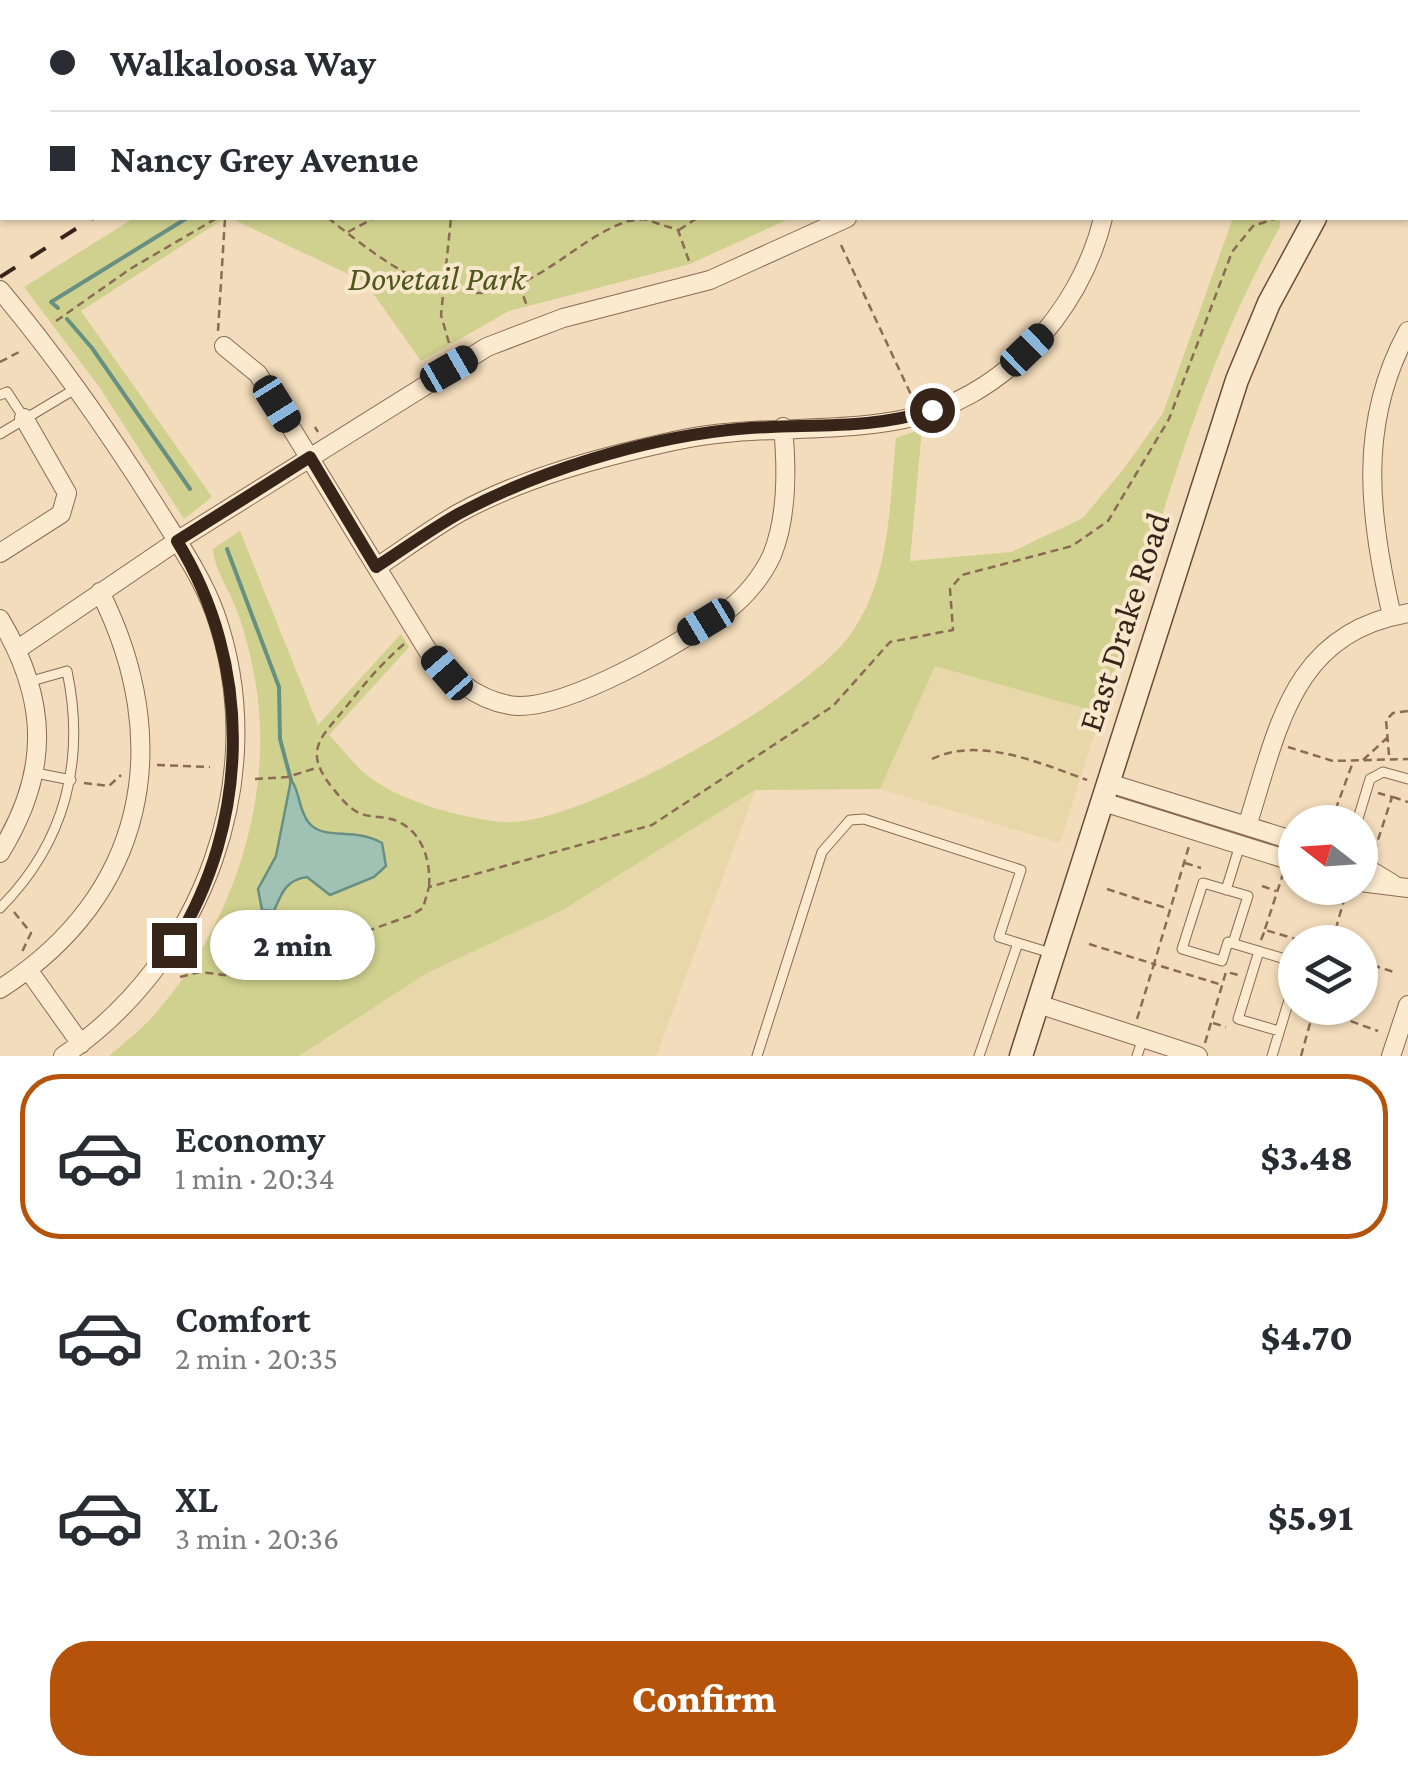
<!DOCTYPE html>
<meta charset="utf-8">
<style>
body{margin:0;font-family:"Crimson Pro",serif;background:#f7f7f7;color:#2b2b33;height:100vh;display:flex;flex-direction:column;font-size:38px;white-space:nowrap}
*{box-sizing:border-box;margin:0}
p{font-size:32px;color:#7c7c81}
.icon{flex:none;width:55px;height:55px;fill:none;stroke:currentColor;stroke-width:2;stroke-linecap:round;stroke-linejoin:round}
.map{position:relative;height:1056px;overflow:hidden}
.panel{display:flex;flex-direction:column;background:#fff;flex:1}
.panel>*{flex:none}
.banner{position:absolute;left:0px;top:0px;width:1410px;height:220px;box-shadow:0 2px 8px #0004;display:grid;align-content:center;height:220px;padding:0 50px;background:#fff}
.needle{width:65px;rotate:287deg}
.buttons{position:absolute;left:1278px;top:805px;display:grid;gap:20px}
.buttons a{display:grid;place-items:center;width:100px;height:100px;border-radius:50%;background:#fff;box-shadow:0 2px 8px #0004;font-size:50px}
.end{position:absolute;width:45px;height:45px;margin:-22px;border:12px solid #38251a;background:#fff;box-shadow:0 0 0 5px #fff}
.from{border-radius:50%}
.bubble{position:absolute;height:70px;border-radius:35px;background:#fff;box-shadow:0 2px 8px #0004;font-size:32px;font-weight:800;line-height:70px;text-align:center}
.car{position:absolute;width:30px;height:60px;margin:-30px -15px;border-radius:12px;box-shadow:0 0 8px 2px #0007;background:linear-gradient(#222 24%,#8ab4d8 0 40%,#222 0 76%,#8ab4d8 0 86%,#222 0)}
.banner b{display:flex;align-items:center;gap:35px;height:95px;font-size:38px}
.banner b+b{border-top:2px solid #e1e1e2}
.banner i{width:25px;height:25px;background:#2b2b33}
ul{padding:18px 0 0;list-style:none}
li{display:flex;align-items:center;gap:30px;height:165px;margin:0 20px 15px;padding:0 30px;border:5px solid transparent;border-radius:40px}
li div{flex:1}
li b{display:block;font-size:38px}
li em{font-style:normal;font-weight:800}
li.active{border-color:#b45309}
li>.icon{width:90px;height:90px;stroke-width:1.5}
.button{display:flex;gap:20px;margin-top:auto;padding:20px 50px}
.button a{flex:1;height:115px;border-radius:40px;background:#b45309;color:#fff;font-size:40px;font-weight:800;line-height:115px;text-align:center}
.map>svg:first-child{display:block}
</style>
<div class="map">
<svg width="1408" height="1056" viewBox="0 0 1408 1056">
<rect width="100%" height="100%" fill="#f2dcbb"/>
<path fill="#e8d7a8" d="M 935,665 L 1101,713 L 1060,843 L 880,789 Z
M 756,789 L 656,1056 L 299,1056 L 427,973 L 563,910 Z"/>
<path fill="#d0d18e" d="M 482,0 L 1408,0 L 1408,57 L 1408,2 L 478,2 Z
M 134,218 L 225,218 L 81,311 L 212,497 L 184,519 L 100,388 L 24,287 Z
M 230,218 L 791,218 L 690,264 L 509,311 L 421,361 L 365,282 Z
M 1233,218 L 1280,218 L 1280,227 C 1195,377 1154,549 1101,713 L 935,666 L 880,789 L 755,790 L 563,910 L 427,973 L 299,1056 L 109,1056 C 124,1043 141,1030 154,1015 C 232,928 276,796 255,680 C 251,656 244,628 235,606 C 228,588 214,568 213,549 L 240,531 L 318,725 L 401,634 L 409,647 L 329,735 C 343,749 356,768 372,779 C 406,803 460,817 501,822 C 574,830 808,696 850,635 C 891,578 889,506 896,438 L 922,429 L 910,561 L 1011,552 L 1083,518 L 1126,466 L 1163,413 Z"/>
<path fill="#a0c2b4" stroke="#679082" stroke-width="2.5" d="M 291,780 C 300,790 298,810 309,823 C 324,841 354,827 382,843 L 386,866 L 374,877 L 330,895 L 307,877 C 286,880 282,892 274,911 L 262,910 L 258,889 L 276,856 Z"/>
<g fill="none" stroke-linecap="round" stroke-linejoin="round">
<path stroke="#679082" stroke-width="4" d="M 572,2 L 578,0
M 1405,2 L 1406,0
M 58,308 L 51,302 L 187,218
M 67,319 L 92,348 L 190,489
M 227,549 L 279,687 L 280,739 L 291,780"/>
<g stroke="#8b6b53" stroke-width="11">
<path id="service" d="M 0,395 L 7,392 L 24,418
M 0,434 L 75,389
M 36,773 L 71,780
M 1357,822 L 1370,779 L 1383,772 L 1408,779
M 1226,890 L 1240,845
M 0,908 C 65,843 86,761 67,671 L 28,682
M 1233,943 L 1248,896 L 1203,883 L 1182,949 L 1222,961 L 1228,942 L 1295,962
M 1259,951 L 1238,1019 L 1279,1031
M 757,1056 L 822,852 L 850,820 L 864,819 L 1021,870 L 999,937 L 1018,943
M 979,1056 L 1018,943 L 1051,953
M 1137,1056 L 1143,1038
M 1272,1056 L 1295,980"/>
</g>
<g stroke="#8b6b53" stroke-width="20">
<path id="minor" d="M 0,290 C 58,359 108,431 156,507 C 177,541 201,575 215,613 C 273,776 203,962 63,1056
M 224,346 L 258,374 L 428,651 C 450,676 475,699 509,705 C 561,715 686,640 729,609 C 746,596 763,575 772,555 C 788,516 787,468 783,427
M 0,553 L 61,514 L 67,493 L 24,418
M 377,567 C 404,549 431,529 459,513 C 525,477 601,457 674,441 C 749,424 825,434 900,420 C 999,402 1080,314 1103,218
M 1392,616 C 1369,517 1357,424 1408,331
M 0,619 C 49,701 50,772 0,853
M 18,649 L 177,541 L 487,347 L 563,318 L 710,280 L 847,218
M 1109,783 L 1295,841
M 1103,802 L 1295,862
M 1247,826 C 1278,730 1291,633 1408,613
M 1360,864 L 1393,884
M 1360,882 L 1408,888
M 29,971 L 81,1044
M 0,989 C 146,896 176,743 100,592
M 1038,1004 L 1198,1056
M 1391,1056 L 1408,1005"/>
</g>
<g stroke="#6c4c37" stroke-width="25">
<path id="secondary" d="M 1021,1056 L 1237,380 L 1269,303 L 1315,218"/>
</g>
<path stroke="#8b6b53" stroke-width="2.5" stroke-dasharray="8 5" stroke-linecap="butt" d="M 556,0 L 557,2
M 1310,2 L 1311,0
M 328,218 C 382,260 447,316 521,283 C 559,266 589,234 628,221 L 644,219 L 678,230 L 690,264
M 679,230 L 697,218
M 348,232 L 374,218
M 841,245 L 913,399
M 519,284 L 527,306
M 56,321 L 130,269 L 217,218
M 218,331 L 225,218
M 449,343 L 441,315 L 451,218
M 0,362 L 21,351
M 315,427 L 318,432
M 404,644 C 381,664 365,683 346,707 C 323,736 302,749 331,786 C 340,797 347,807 359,813 C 371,818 386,816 397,821 C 423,832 431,862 429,887
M 1288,747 L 1333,761 L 1408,759
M 1389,755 L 1386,720 L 1393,713 L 1408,711
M 932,759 C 979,736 1040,763 1087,780
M 1363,760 L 1387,738
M 157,765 L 210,767
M 255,779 L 287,777 L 316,768
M 84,783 L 109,786 L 121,775
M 1393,797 L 1408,802
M 1331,822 L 1353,762
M 1374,852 L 1392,797 L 1378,793
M 1185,863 L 1201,868
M 1262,886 L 1276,891
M 1107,889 L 1169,909
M 14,912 L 31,933 L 22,952
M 1265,929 L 1283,874
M 1261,940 L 1265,930 L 1306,942
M 1332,942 L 1346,893
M 1089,944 L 1154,964 L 1189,846
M 1360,961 L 1397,973
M 180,977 L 200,972 L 233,976 L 262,969 L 412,915 L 423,908 L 429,887 L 652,825 L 833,706 L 890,642 L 953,630 L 950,589 L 962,575 L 1072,546 L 1108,521 L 1169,419 L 1232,252 L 1253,226 L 1277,218
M 1314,1008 L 1378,1031
M 1137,1019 L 1154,964 L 1222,985
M 1213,1023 L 1226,1027
M 1205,1043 L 1226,972 L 1239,975
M 1301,1056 L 1314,1009"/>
<use href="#service" stroke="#fceacf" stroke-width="9"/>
<use href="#minor" stroke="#fceacf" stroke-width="18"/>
<use href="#secondary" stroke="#fceacf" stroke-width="22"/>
<path stroke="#38251a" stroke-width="4" stroke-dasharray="18 18" stroke-linecap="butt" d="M 430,2 L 434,0
M 0,277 L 93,218"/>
</g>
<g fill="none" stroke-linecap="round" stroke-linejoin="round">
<path stroke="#38251a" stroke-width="12" d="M 174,945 C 251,822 253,664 177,541 L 310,457 L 376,567 C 404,549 431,529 460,513 C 539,471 639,440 728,430 C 796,422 865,432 932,410"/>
</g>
<g text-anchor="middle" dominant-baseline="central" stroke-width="8" stroke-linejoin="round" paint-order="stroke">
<g font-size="35" font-style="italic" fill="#4e571e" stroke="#f9e7cb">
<text x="437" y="278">Dovetail Park</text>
</g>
<g font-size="35" fill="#38251a" stroke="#f9e7cb">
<text transform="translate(1124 622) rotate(-72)">East Drake Road</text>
</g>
</g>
</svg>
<div class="buttons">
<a><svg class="needle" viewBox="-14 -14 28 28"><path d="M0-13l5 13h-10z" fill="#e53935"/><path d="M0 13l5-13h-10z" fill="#7c7c81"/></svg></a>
<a><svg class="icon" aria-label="layers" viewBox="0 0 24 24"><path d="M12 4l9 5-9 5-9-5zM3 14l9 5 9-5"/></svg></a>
</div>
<i class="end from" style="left:932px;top:410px"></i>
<i class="end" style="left:174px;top:945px"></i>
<div class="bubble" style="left:210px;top:910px;width:165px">2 min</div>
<i class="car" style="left:1027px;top:350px;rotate:46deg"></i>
<i class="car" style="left:449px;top:369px;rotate:60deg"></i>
<i class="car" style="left:277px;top:404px;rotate:148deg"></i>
<i class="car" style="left:706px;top:622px;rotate:239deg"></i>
<i class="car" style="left:447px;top:673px;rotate:319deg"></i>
<div class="banner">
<b><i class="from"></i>Walkaloosa Way</b>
<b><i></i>Nancy Grey Avenue</b>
</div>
</div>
<section class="panel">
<ul>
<li class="active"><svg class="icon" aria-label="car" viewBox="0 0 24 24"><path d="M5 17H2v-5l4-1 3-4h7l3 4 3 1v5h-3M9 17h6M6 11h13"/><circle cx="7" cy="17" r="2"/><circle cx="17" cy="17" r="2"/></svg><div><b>Economy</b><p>1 min · 20:34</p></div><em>$3.48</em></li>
<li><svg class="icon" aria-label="car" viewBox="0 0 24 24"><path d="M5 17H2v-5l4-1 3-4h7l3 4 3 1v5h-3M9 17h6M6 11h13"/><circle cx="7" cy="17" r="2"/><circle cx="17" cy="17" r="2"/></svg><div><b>Comfort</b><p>2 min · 20:35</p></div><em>$4.70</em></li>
<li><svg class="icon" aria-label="car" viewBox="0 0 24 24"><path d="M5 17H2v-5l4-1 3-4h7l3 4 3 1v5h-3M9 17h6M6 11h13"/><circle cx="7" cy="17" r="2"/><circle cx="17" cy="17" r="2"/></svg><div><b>XL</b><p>3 min · 20:36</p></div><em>$5.91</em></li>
</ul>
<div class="button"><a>Confirm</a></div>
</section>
